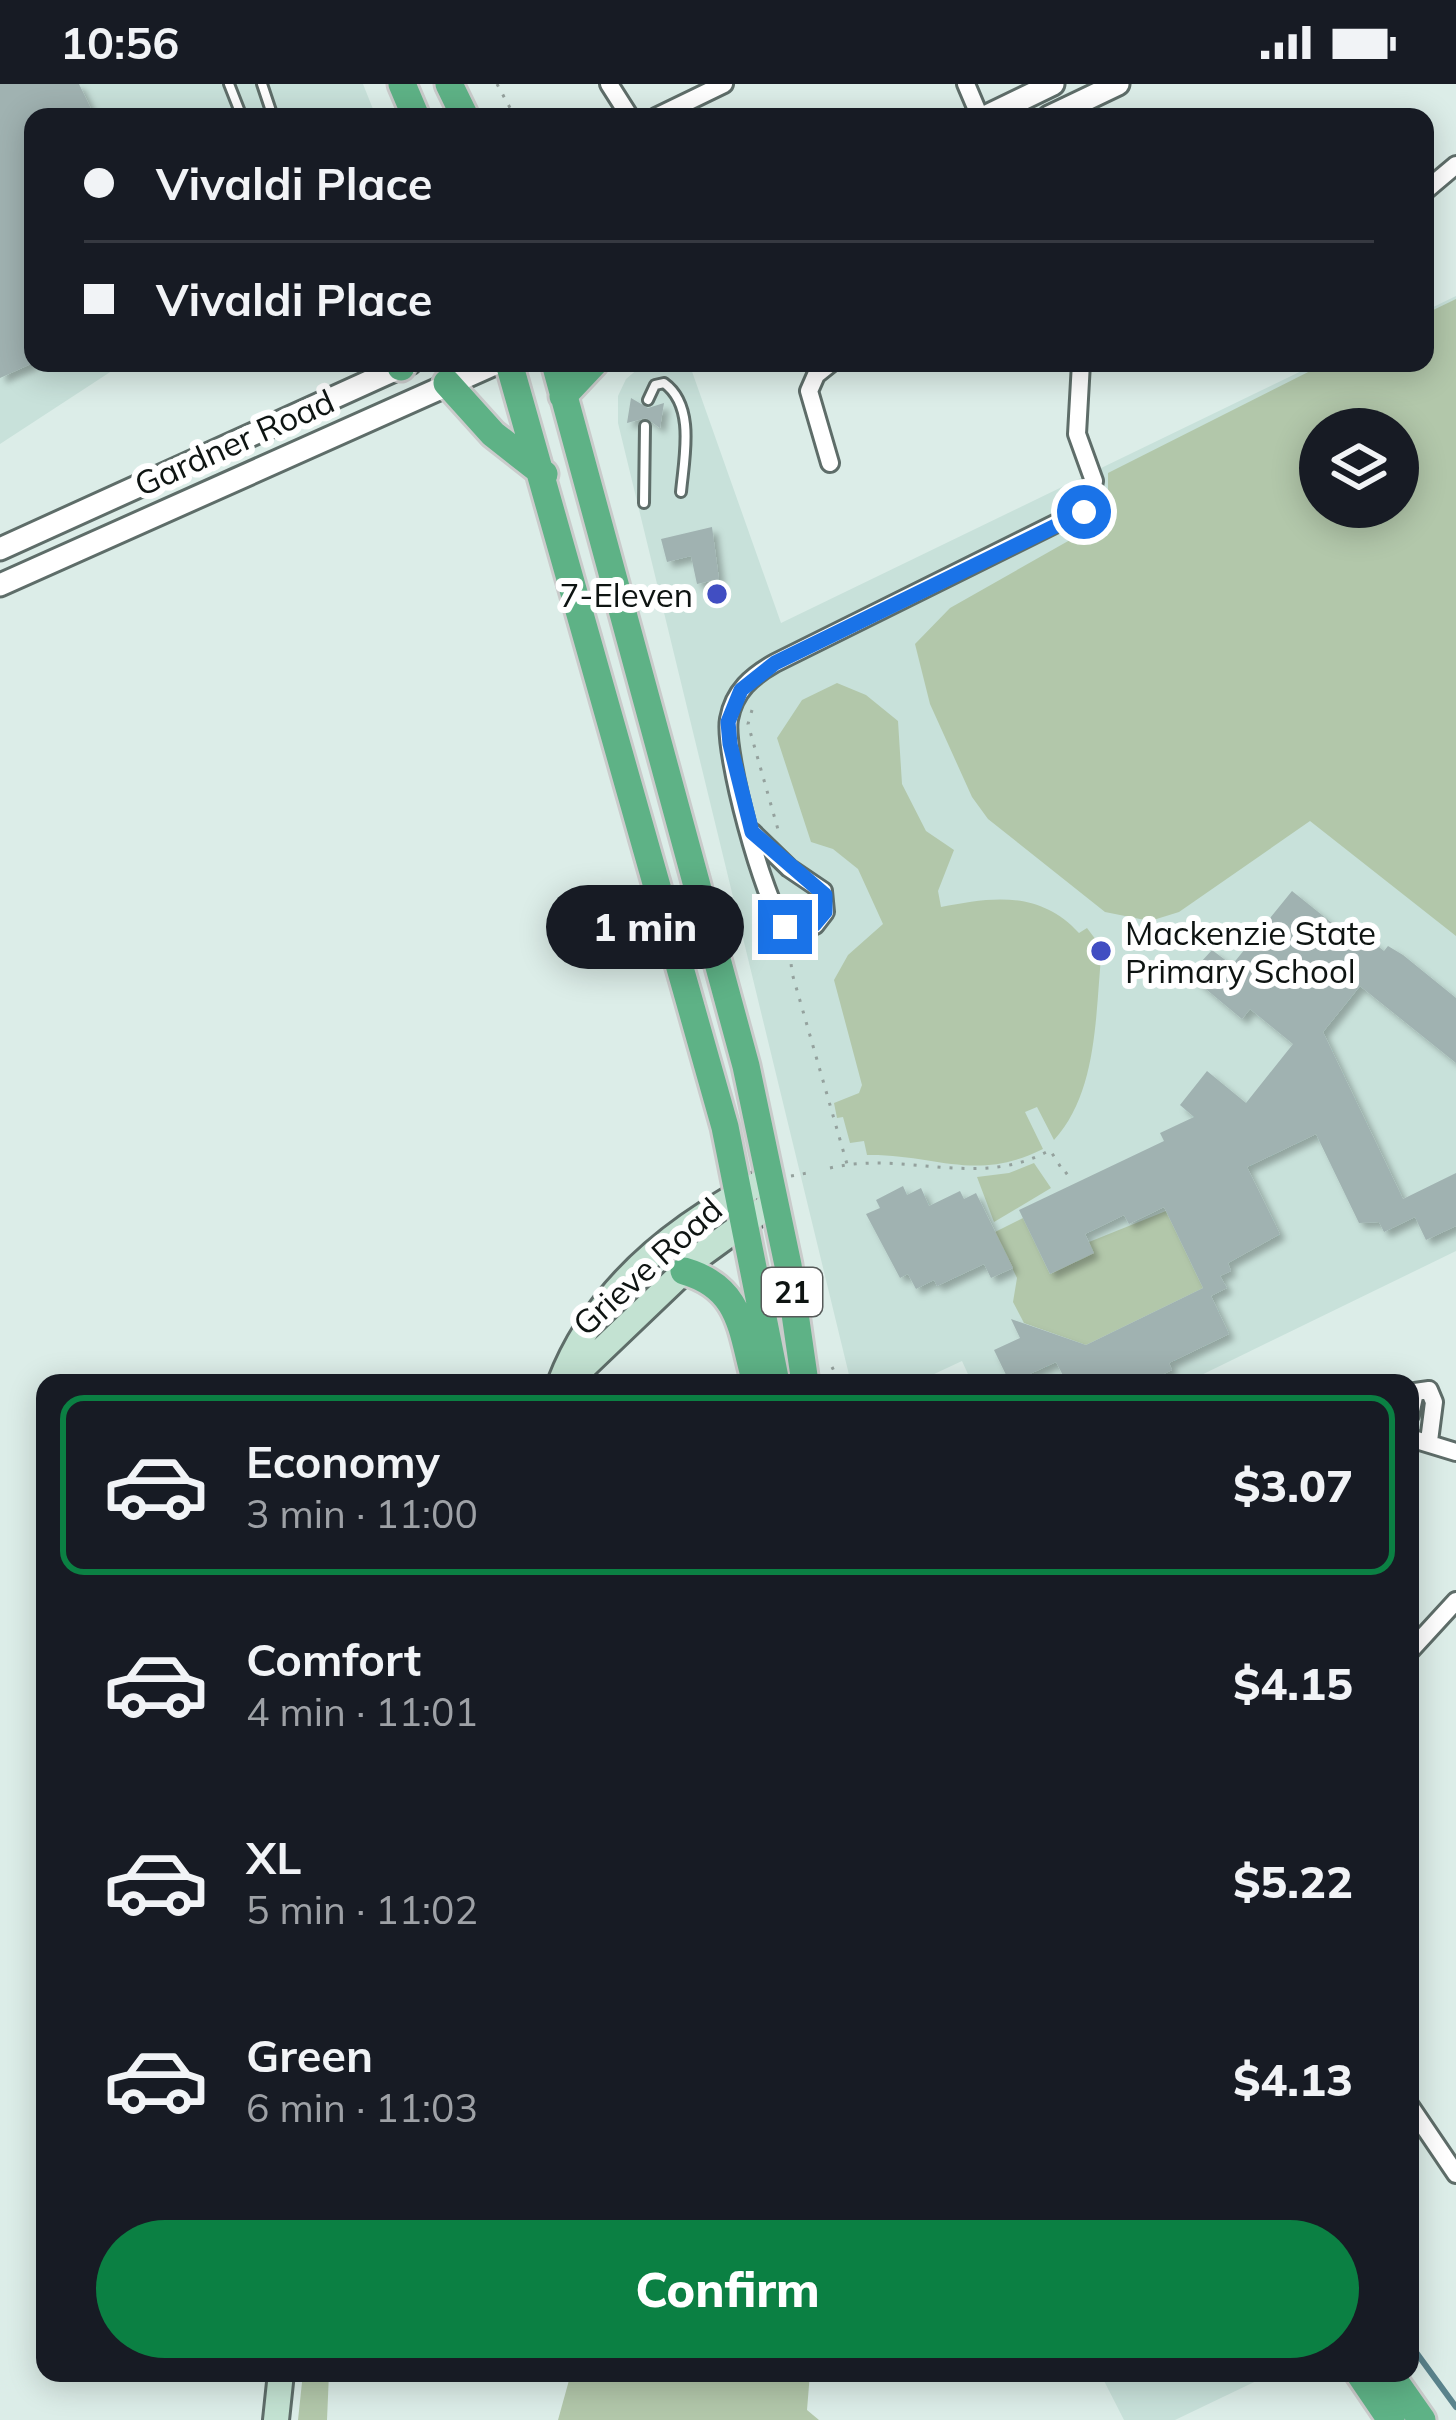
<!DOCTYPE html>
<meta charset="utf-8">
<style>
body{margin:0;font-family:Mulish,sans-serif;background:#20242c;color:#f1f3f6;height:100vh;display:flex;flex-direction:column;font-size:45px;white-space:nowrap}
*{box-sizing:border-box;margin:0}
p{font-size:39px;color:#9ea1a6}
.icon{flex:none;width:66px;height:66px;fill:none;stroke:currentColor;stroke-width:2;stroke-linecap:round;stroke-linejoin:round}
.map{position:relative;flex:1;overflow:hidden}
.panel{position:absolute;left:36px;top:1290px;width:1383px;height:1008px;display:flex;flex-direction:column;background:#171b24;border-radius:24px;box-shadow:0 6px 30px #0003}
.panel>*{flex:none}
.hud{position:absolute;left:24px;top:24px;width:1410px;height:264px;border-radius:24px;box-shadow:0 6px 30px #0003;display:grid;align-content:center;height:264px;padding:0 60px;background:#171b24}
.controls{position:absolute;left:1299px;top:324px;display:grid;gap:24px}
.controls a{display:grid;place-items:center;width:120px;height:120px;border-radius:50%;background:#171b24;box-shadow:0 6px 30px #0003;font-size:60px}
.end{position:absolute;width:54px;height:54px;margin:-27px;border:15px solid #1a73e8;background:#fff;box-shadow:0 0 0 6px #fff}
.from{border-radius:50%}
.bubble{position:absolute;height:84px;border-radius:42px;background:#171b24;box-shadow:0 6px 30px #0003;font-size:39px;font-weight:800;line-height:84px;text-align:center}
.hud b{display:flex;align-items:center;gap:42px;height:114px;font-size:45px}
.hud b+b{border-top:3px solid #363941}
.hud i{width:30px;height:30px;background:#f1f3f6}
ul{padding:21px 0 0;list-style:none}
li{display:flex;align-items:center;gap:36px;height:180px;margin:0 24px 18px;padding:0 36px;border:6px solid transparent;border-radius:24px}
li div{flex:1}
li b{display:block;font-size:45px}
li em{font-style:normal;font-weight:800}
li.selected{border-color:#0b8043}
li>.icon{width:108px;height:108px;stroke-width:1.5}
.primary-button{display:flex;gap:24px;margin-top:auto;padding:24px 60px}
.primary-button a{flex:1;height:138px;border-radius:72px;background:#0b8043;color:#fff;font-size:48px;font-weight:800;line-height:138px;text-align:center}
.status{display:flex;justify-content:space-between;align-items:center;height:84px;padding:0 60px;background:#171b24;direction:ltr}
.status svg{height:33px;fill:currentColor}
.map>svg:first-child{display:block}
</style>
<div class="status"><b>10:56</b><svg viewBox="0 0 49 12"><path d="M0 12V9h3v3zM5 12V6h3v6zM10 12V3h3v9zM15 12V0h3v12zM26 1h20v11H26zM47 4h2v5h-2z"/></svg></div>
<div class="map">
<svg width="1456" height="2336" viewBox="0 0 1456 2336">
<defs>
<filter id="shadow"><feDropShadow dx="5.5" dy="5.5" stdDeviation="3" flood-color="#0004"/></filter>
</defs>
<rect width="100%" height="100%" fill="#dcede8"/>
<path fill="#c8e1da" fill-rule="evenodd" d="M 0,0 L 363,0 L 373,25 L 354,33 L 33,33 L 33,279 L 124,279 L 0,360 Z
M 1456,212 L 1456,1167 L 1185,1299 L 972,1299 L 962,1277 L 915,1299 L 851,1299 L 618,339 L 618,312 L 626,295 L 645,279 L 689,279 L 781,539 L 1318,279 L 1425,279 L 1425,227 ZM 1320,345 L 1398,345 L 1398,423 L 1320,423 Z
M 1100,2289 L 1273,2289 L 1175,2336 L 1124,2336 Z"/>
<path fill="#b2c7aa" fill-rule="evenodd" d="M 1456,215 L 1456,852 L 1310,737 L 1179,828 L 1150,837 L 1105,828 L 988,735 L 972,713 L 930,620 L 915,560 L 950,524 L 1100,439 L 1108,418 L 1108,389 L 1326,279 L 1425,279 L 1425,230 ZM 1320,345 L 1398,345 L 1398,423 L 1320,423 Z
M 837,599 L 866,611 L 898,637 L 902,700 L 926,747 L 954,766 L 938,807 L 941,823 C 992,813 1039,806 1079,849 L 1087,844 L 1102,864 C 1095,927 1099,1007 1054,1056 L 1037,1023 L 1025,1028 L 1043,1065 C 975,1099 936,1070 867,1071 L 864,1057 L 850,1059 L 843,1033 L 837,1034 L 834,1019 L 859,1009 L 862,1001 L 834,896 L 848,871 L 883,840 L 858,785 L 833,765 L 811,758 L 777,654 L 802,616 Z
M 1034,1079 L 1051,1104 L 994,1138 L 977,1093 L 1009,1089 Z
M 1166,1127 L 1203,1204 L 1086,1261 L 1024,1239 L 1013,1218 L 1017,1194 L 995,1148 L 1023,1134 L 1050,1190 L 1093,1169 L 1089,1158 Z
M 303,2289 L 329,2289 L 327,2336 L 298,2336 Z
M 571,2289 L 810,2289 L 807,2326 L 819,2336 L 558,2336 Z"/>
<g fill="none" stroke-linecap="round" stroke-linejoin="round">
<path stroke="#5a838c" stroke-width="6" d="M 1410,2260 L 1456,2323"/>
</g>
<path fill="#a0b2b1" filter="url(#shadow)" d="M 0,0 L 79,0 L 95,33 L 33,33 L 33,279 L 0,294 Z
M 631,314 L 648,324 L 664,319 L 660,344 L 646,334 L 627,339 Z
M 712,443 L 719,495 L 697,500 L 691,472 L 667,478 L 661,455 Z
M 1292,807 L 1342,847 L 1348,838 L 1384,867 L 1388,862 L 1403,871 L 1456,914 L 1456,979 L 1360,902 L 1323,948 L 1403,1115 L 1456,1089 L 1456,1142 L 1426,1156 L 1415,1133 L 1384,1148 L 1379,1138 L 1359,1139 L 1316,1050 L 1247,1083 L 1280,1150 L 1228,1179 L 1231,1187 L 1220,1192 L 1227,1204 L 1211,1212 L 1229,1250 L 1169,1279 L 1172,1286 L 1145,1299 L 1067,1299 L 1056,1278 L 1010,1299 L 994,1266 L 1020,1254 L 1011,1235 L 1086,1261 L 1203,1204 L 1164,1123 L 1129,1140 L 1124,1131 L 1085,1150 L 1094,1169 L 1050,1190 L 1019,1126 L 1164,1057 L 1160,1049 L 1194,1033 L 1180,1021 L 1207,987 L 1246,1019 L 1293,960 L 1250,925 L 1242,935 L 1189,891 L 1212,866 L 1232,881 Z
M 903,1102 L 907,1111 L 921,1104 L 929,1122 L 960,1107 L 964,1115 L 976,1109 L 1013,1184 L 991,1194 L 984,1180 L 937,1202 L 934,1196 L 916,1205 L 908,1190 L 900,1194 L 866,1130 L 880,1124 L 876,1116 Z"/>
<g fill="none" stroke-linecap="round" stroke-linejoin="round">
<g stroke="#5e6d69" stroke-width="14">
<path id="service" d="M 229,0 L 242,33
M 262,0 L 273,33
M 648,316 L 655,301 L 664,299 C 696,322 684,374 681,408
M 644,419 L 645,342
M 1189,2289 L 1199,2289"/>
</g>
<g stroke="#5e6d69" stroke-width="22">
<path id="minor" d="M 609,0 L 630,33
M 966,0 L 980,33
M 656,33 L 724,0
M 1425,107 L 1456,81
M 830,379 L 809,307 L 816,291 L 831,279
M 752,748 L 789,784 L 823,807 L 825,828 L 815,841 L 785,843 C 764,819 723,667 729,635 C 734,607 752,592 775,579 L 1089,423 L 1094,397 L 1077,350 L 1081,279
M 1410,1331 L 1415,1308 L 1429,1306 L 1434,1318 L 1429,1357
M 1410,1354 L 1456,1368
M 1410,1567 L 1456,1517
M 1410,2022 L 1456,2090"/>
</g>
<g stroke="#5e6d69" stroke-width="27">
<path id="tertiary" d="M 985,33 L 1053,0
M 1049,33 L 1118,0
M 0,465 L 410,279
M 0,501 L 497,279"/>
</g>
<g stroke="#5e6d69" stroke-width="30">
<path id="secondary" d="M 560,1299 C 597,1202 680,1138 770,1094
M 567,1299 L 702,1170 L 775,1117
M 276,2336 L 281,2289"/>
</g>
<g stroke="#cacbcb" stroke-width="33">
<path id="trunk" d="M 402,0 L 416,33
M 449,0 L 465,33
M 509,279 L 725,1043 L 776,1299
M 555,279 L 746,982 L 788,1181 L 805,1299
M 401,283 L 403,279
M 447,299 L 493,350 L 544,390
M 563,312 L 594,279
M 684,1187 C 743,1204 741,1247 756,1299
M 1359,2289 L 1391,2336
M 1389,2289 L 1422,2336"/>
</g>
<path stroke="#94a19d" stroke-width="3" stroke-dasharray="3 9" stroke-linecap="butt" d="M 497,0 L 515,33
M 752,626 L 748,640 L 779,749
M 800,861 L 790,869 L 792,889 L 847,1080
M 830,1084 C 906,1066 979,1106 1050,1066 L 1065,1090 L 1074,1083
M 791,1092 L 813,1088
M 832,1283 L 840,1299"/>
<use href="#service" stroke="#fff" stroke-width="8"/>
<use href="#minor" stroke="#fff" stroke-width="16"/>
<use href="#tertiary" stroke="#fff" stroke-width="21"/>
<use href="#secondary" stroke="#c3e2d2" stroke-width="24"/>
<use href="#trunk" stroke="#5eb286" stroke-width="27"/>
</g>
<g fill="none" stroke-linecap="round" stroke-linejoin="round">
<path stroke="#1a73e8" stroke-width="15" d="M 785,843 L 814,841 L 825,828 L 825,811 L 752,748 L 730,660 L 728,638 L 741,606 L 775,579 L 1084,428"/>
</g>
<g fill="#414ec2" stroke="#fff" stroke-width="4.5">
<circle cx="717" cy="510" r="12"/>
<circle cx="1101" cy="867" r="12"/>
</g>
<g text-anchor="middle" dominant-baseline="central" stroke-width="12" stroke-linejoin="round" paint-order="stroke">
<rect fill="#fff" stroke="#565a59" stroke-width="3" x="762" y="1184" width="60" height="48" rx="9"/>
<g font-size="30" font-weight="bold" fill="#0e1412">
<text x="792" y="1208">21</text>
</g>
<g font-size="33" fill="#0e1412" stroke="#fff">
<text transform="translate(234 358) rotate(-24)">Gardner Road</text>
<text transform="translate(647 1182) rotate(-42)">Grieve Road</text>
</g>
<g font-size="33" fill="#0e1412" stroke="#fff" text-anchor="end">
<text x="693" y="510">7-Eleven</text>
<text x="1125" y="848" text-anchor="start">Mackenzie State<tspan x="1125" dy="38">Primary School</tspan></text>
</g>
</g>
</svg>
<div class="controls">
<a><svg class="icon" aria-label="layers" viewBox="0 0 24 24"><path d="M12 4l9 5-9 5-9-5zM3 14l9 5 9-5"/></svg></a>
</div>
<i class="end from" style="left:1084px;top:428px"></i>
<i class="end" style="left:785px;top:843px"></i>
<div class="bubble" style="left:546px;top:801px;width:198px">1 min</div>
<div class="hud">
<b><i class="from"></i>Vivaldi Place</b>
<b><i></i>Vivaldi Place</b>
</div>
<section class="panel">
<ul>
<li class="selected"><svg class="icon" aria-label="car" viewBox="0 0 24 24"><path d="M5 17H2v-5l4-1 3-4h7l3 4 3 1v5h-3M9 17h6M6 11h13"/><circle cx="7" cy="17" r="2"/><circle cx="17" cy="17" r="2"/></svg><div><b>Economy</b><p>3 min · 11:00</p></div><em>$3.07</em></li>
<li><svg class="icon" aria-label="car" viewBox="0 0 24 24"><path d="M5 17H2v-5l4-1 3-4h7l3 4 3 1v5h-3M9 17h6M6 11h13"/><circle cx="7" cy="17" r="2"/><circle cx="17" cy="17" r="2"/></svg><div><b>Comfort</b><p>4 min · 11:01</p></div><em>$4.15</em></li>
<li><svg class="icon" aria-label="car" viewBox="0 0 24 24"><path d="M5 17H2v-5l4-1 3-4h7l3 4 3 1v5h-3M9 17h6M6 11h13"/><circle cx="7" cy="17" r="2"/><circle cx="17" cy="17" r="2"/></svg><div><b>XL</b><p>5 min · 11:02</p></div><em>$5.22</em></li>
<li><svg class="icon" aria-label="car" viewBox="0 0 24 24"><path d="M5 17H2v-5l4-1 3-4h7l3 4 3 1v5h-3M9 17h6M6 11h13"/><circle cx="7" cy="17" r="2"/><circle cx="17" cy="17" r="2"/></svg><div><b>Green</b><p>6 min · 11:03</p></div><em>$4.13</em></li>
</ul>
<div class="primary-button"><a>Confirm</a></div>
</section>
</div>
